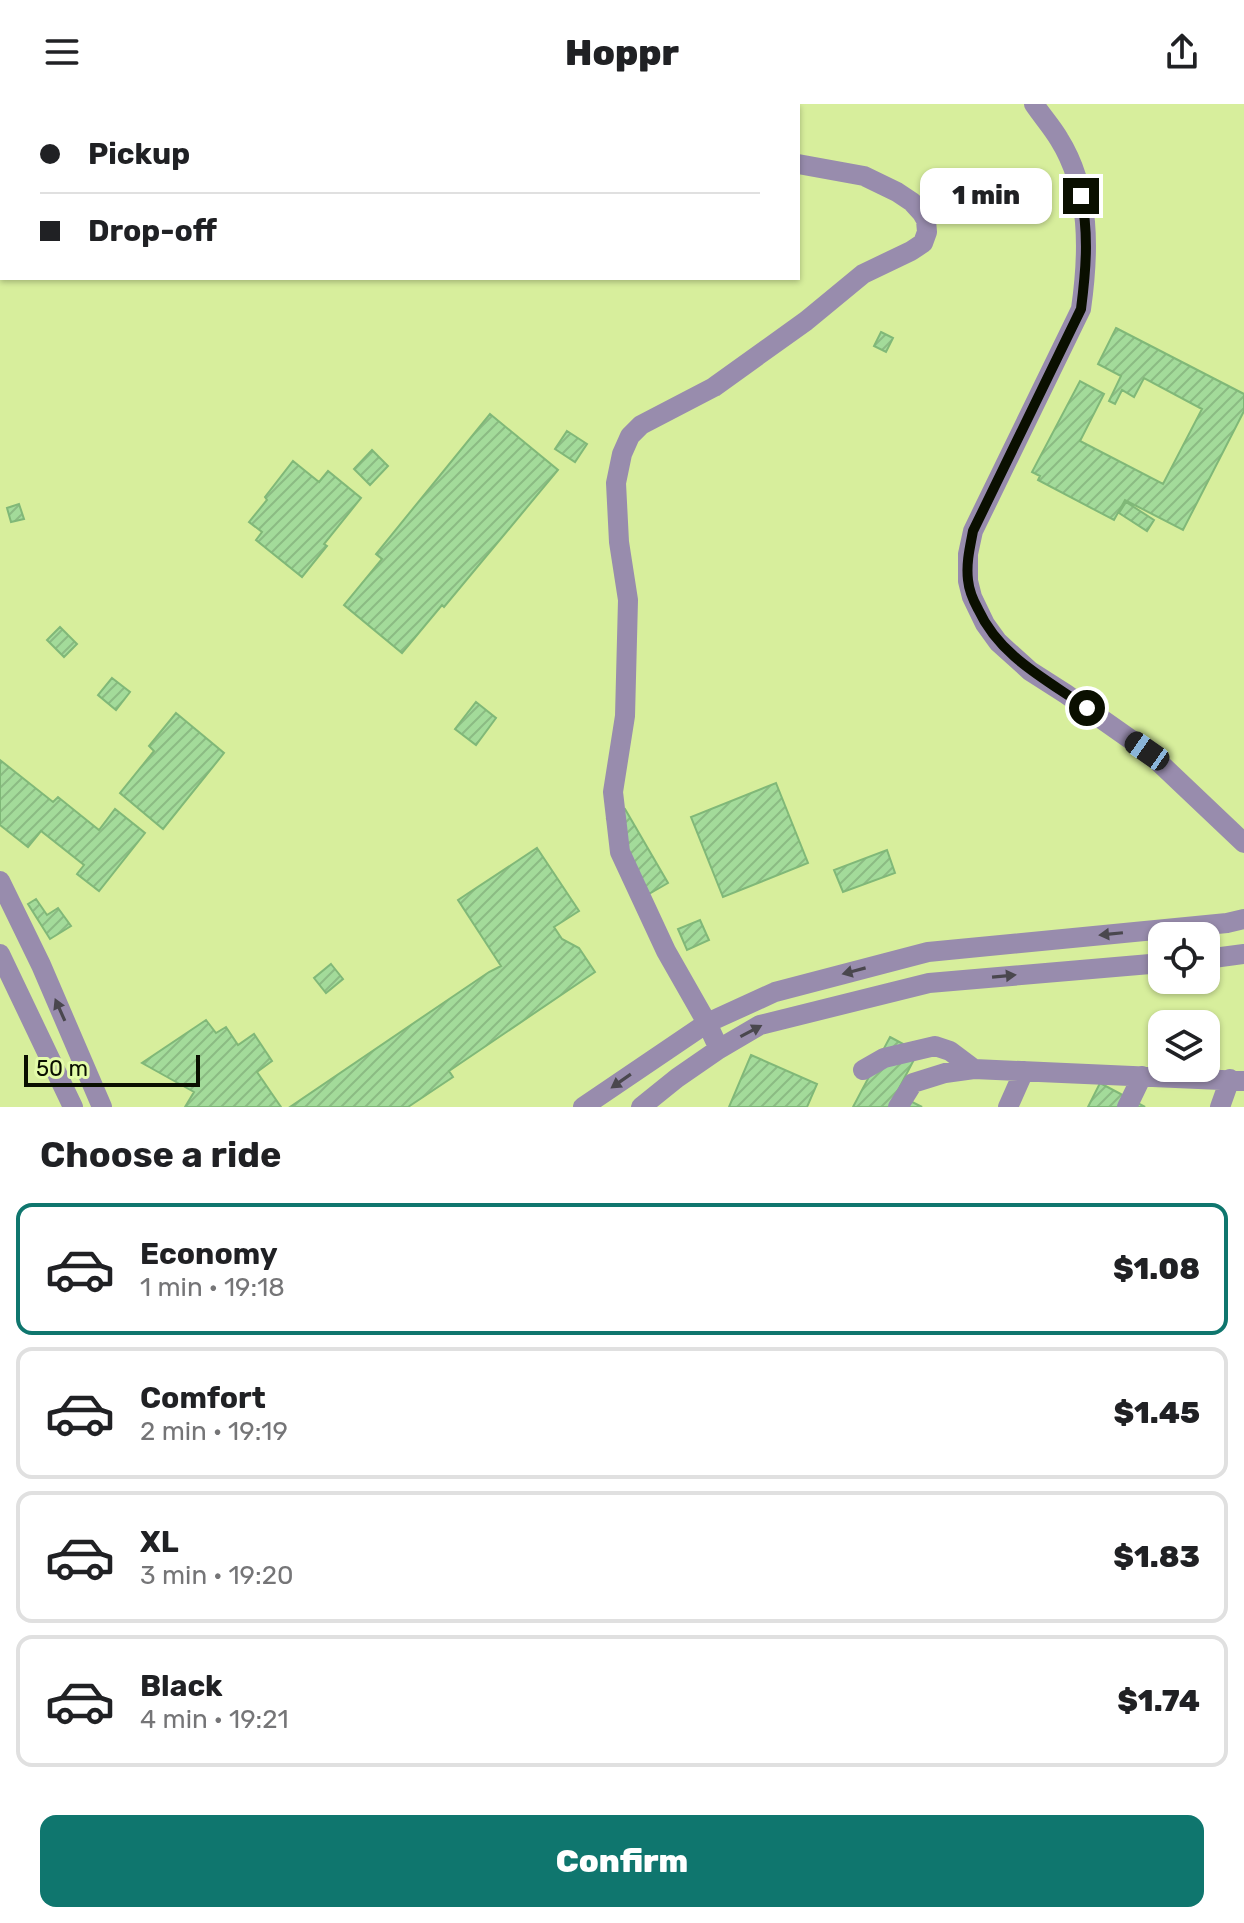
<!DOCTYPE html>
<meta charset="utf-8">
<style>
body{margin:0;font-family:Rubik,sans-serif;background:#f6f6f6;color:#202124;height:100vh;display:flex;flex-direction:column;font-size:30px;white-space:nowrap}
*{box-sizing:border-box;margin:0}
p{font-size:26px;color:#757577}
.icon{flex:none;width:44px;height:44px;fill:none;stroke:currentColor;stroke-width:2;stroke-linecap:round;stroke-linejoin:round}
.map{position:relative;height:1003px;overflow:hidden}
.details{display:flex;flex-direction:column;background:#fff;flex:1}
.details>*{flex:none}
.hud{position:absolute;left:0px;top:0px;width:800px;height:176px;box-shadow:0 2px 6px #0004;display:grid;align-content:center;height:176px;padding:0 40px;background:#fff}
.fabs{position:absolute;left:1148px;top:818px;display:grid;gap:16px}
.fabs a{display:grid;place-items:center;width:72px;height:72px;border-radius:16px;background:#fff;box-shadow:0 2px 6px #0004;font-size:40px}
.scale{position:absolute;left:24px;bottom:20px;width:176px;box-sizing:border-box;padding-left:8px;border:4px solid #0a0f00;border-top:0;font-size:22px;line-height:28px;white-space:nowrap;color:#0a0f00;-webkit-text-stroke:6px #e4fca9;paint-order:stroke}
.end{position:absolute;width:36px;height:36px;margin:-18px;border:10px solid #0a0f00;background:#fff;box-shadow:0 0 0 4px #fff}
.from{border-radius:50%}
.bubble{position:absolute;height:56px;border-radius:16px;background:#fff;box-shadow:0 2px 6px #0004;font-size:26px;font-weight:800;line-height:56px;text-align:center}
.car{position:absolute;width:24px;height:48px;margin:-24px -12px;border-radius:10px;box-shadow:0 0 6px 2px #0007;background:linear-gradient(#222 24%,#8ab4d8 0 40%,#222 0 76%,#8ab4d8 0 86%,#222 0)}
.hud b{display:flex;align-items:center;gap:28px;height:76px;font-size:30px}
.hud b+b{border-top:2px solid #e0e0e0}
.hud i{width:20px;height:20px;background:#202124}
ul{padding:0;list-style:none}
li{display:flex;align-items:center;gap:24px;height:132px;margin:0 16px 12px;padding:0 24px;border:4px solid #e0e0e0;border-radius:16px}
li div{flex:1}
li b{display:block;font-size:30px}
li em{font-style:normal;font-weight:800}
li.selected{border-color:#0f766e}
li>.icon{width:72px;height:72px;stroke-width:1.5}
h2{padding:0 40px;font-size:36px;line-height:96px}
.action{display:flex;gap:16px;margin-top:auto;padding:16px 40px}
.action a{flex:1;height:92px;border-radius:16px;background:#0f766e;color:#fff;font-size:32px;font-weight:800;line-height:92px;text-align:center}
header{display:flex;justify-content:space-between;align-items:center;height:104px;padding:0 40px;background:#fff;font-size:36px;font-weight:800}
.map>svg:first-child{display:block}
</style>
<header><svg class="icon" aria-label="menu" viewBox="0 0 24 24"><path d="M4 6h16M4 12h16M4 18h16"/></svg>Hoppr<svg class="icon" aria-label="share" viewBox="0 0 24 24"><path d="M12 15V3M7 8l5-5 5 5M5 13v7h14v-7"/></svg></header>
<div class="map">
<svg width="1244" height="1003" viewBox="0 0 1244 1003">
<defs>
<pattern id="building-hatch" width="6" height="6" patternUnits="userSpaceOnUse" patternTransform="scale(2)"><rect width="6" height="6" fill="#a3db9a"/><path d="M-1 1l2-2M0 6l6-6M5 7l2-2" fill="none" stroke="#8bbb83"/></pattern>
</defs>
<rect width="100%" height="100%" fill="#d7ee9c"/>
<path fill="url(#building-hatch)" stroke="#80b878" stroke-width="2" d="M 417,0 L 488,0 L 488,2 L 417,2 Z
M 1116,224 L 1244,290 L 1244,307 L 1183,426 L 1125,396 L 1114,416 L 1038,376 L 1040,372 L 1032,368 L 1080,277 L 1104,290 L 1080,337 L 1163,380 L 1202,305 L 1144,274 L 1134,293 L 1122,286 L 1115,300 L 1109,297 L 1121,272 L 1098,260 Z
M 881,228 L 893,234 L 886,248 L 874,242 Z
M 490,310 L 558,366 L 444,503 L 442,501 L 402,549 L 344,501 L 382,455 L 376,450 Z
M 567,327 L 587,340 L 575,358 L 555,345 Z
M 372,346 L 388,362 L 370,381 L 354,365 Z
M 293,357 L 319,378 L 328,367 L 361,394 L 324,440 L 327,442 L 302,473 L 256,436 L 262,428 L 249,418 L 267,396 L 265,393 Z
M 1126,398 L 1154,416 L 1147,427 L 1119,409 Z
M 19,400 L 24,415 L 11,418 L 7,404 Z
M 60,523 L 77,540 L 64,553 L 47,536 Z
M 112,574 L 130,588 L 116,606 L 98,591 Z
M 476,598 L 496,614 L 476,641 L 455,625 Z
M 176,609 L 224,649 L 163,725 L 120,689 L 154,647 L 149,642 Z
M 0,656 L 53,698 L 58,693 L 99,726 L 115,705 L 145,729 L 99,787 L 77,770 L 84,761 L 41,727 L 28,743 L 0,721 Z
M 776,679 L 808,759 L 723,793 L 691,713 Z
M 625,705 L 668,779 L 649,790 L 607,715 Z
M 537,744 L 579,807 L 554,823 L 562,835 L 579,844 L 595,868 L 449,967 L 453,973 L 408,1003 L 290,1003 L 489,868 L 501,862 L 458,796 Z
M 887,746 L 895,769 L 843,788 L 834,766 Z
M 36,795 L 47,811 L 58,804 L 71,822 L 50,835 L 28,800 Z
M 700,816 L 709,836 L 687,846 L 678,825 Z
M 331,860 L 343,875 L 326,889 L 314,874 Z
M 206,916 L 216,929 L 226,923 L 238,941 L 254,930 L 272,957 L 257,968 L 281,1003 L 185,1003 L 194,988 L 142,959 Z
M 890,933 L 918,948 L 896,990 L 922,1003 L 853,1003 Z
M 751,951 L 817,980 L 807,1003 L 729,1003 Z
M 1100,979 L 1145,1003 L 1088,1003 Z"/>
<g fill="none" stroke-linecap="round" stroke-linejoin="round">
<path stroke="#988cad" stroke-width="20" d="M 582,0 L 585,2
M 1034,0 C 1042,12 1052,23 1059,35 C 1091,86 1089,149 1081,205 L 973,427 L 968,450 L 968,477 L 972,493 L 985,520 L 998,538 L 1030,567 L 1066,590 L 1147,647 L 1244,739
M 9,2 L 10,0
M 0,21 L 2,17
M 0,777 L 41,861 L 102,1003
M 0,850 L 73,1003
M 1206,855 L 1244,850
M 719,945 L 707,919 L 666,847 L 620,748 L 613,688 L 625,612 L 628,496 L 619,438 L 616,379 L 622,350 L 630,332 L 641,321 L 714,283 L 806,217 L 863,170 L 911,147 L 923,139 L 927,128 L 926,116 L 922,109 L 912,98 L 897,88 L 864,72 L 798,60
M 863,966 L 884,954 L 935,942 L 950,947 L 974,965
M 583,1003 L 707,919 L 775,888 L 928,848 L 1227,819 L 1244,815
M 641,1003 L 677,974 L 719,945 L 760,921 L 929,879 L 1162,859
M 898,1003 L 913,979 L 945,969 L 974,965 L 1244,977
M 1008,1003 L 1024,967
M 1127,1003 L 1142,972
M 1220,1003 L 1230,975"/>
</g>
<defs><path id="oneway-solid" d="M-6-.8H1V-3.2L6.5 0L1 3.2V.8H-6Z" transform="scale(2)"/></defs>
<g fill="#4a474e">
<use href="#oneway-solid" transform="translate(1111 830) rotate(174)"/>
<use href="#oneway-solid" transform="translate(854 867) rotate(165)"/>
<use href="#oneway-solid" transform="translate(1004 872) rotate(-5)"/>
<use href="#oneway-solid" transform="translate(60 906) rotate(-114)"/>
<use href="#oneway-solid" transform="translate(751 927) rotate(-28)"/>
<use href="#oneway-solid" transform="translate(621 977) rotate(145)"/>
</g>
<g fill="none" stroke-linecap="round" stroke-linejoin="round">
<path stroke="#0a0f00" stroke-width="10" d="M 1081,92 C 1089,130 1086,166 1081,205 L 973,427 C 970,443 966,459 968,476 C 969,486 973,496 978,505 C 1000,553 1046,575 1087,604"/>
</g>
</svg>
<div class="fabs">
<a><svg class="icon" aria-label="locate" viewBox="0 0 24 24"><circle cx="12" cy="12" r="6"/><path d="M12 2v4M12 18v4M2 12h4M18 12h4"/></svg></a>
<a><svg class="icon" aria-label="layers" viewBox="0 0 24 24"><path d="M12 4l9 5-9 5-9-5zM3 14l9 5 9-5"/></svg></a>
</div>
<div class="scale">50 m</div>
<i class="end from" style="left:1087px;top:604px"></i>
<i class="end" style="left:1081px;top:92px"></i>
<div class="bubble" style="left:920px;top:64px;width:132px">1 min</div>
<i class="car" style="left:1147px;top:647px;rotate:305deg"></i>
<div class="hud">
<b><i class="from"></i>Pickup</b>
<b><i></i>Drop-off</b>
</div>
</div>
<section class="details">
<h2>Choose a ride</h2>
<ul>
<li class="selected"><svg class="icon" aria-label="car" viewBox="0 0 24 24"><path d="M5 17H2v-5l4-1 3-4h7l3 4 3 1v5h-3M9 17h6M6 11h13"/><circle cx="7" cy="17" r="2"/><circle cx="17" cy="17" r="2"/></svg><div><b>Economy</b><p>1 min · 19:18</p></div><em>$1.08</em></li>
<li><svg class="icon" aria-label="car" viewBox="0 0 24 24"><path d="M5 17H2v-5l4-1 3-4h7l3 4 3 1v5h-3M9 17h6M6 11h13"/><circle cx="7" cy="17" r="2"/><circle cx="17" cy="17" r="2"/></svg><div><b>Comfort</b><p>2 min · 19:19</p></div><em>$1.45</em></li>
<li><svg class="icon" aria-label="car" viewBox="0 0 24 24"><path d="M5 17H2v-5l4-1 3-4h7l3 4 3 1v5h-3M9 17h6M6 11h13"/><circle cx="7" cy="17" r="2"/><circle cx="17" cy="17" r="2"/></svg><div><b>XL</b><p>3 min · 19:20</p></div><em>$1.83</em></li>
<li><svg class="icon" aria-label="car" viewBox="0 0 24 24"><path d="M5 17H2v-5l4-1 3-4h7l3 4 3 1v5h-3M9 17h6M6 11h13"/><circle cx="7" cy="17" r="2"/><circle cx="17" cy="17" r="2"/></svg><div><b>Black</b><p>4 min · 19:21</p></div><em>$1.74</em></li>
</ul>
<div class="action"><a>Confirm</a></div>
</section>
